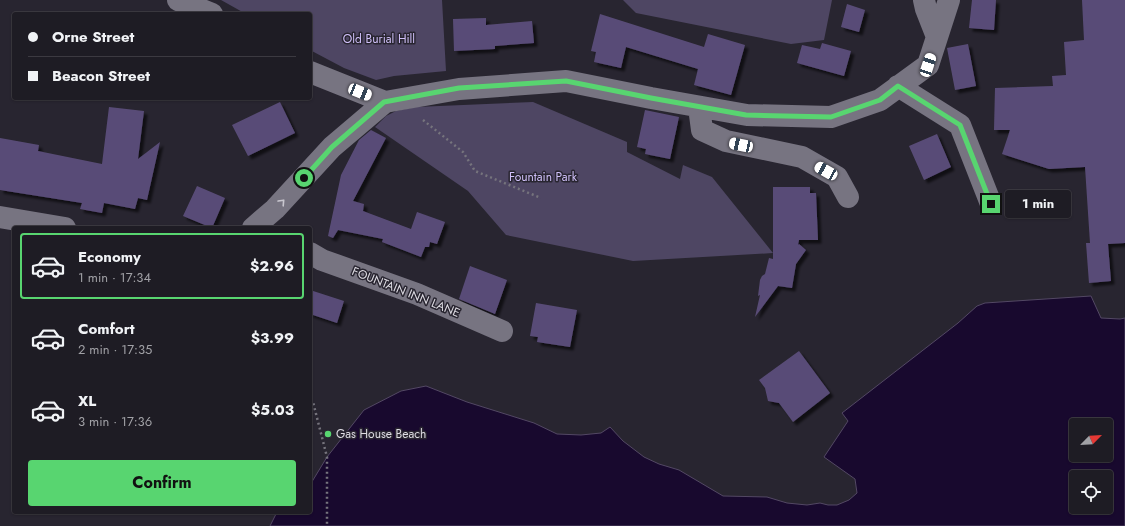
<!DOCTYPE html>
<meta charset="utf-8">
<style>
body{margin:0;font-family:Jost,sans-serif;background:#2b2931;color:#f1f3f6;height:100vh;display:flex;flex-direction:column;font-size:15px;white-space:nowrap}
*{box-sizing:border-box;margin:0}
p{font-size:13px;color:#a1a1a6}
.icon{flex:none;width:22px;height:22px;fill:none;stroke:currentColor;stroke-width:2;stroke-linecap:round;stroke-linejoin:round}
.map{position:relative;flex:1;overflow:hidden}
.drawer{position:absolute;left:12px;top:226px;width:300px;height:288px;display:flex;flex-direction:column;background:#1e1c24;border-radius:4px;box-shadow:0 1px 3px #0004,0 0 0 1px #3c3a41}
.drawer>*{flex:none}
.guide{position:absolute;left:12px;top:12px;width:300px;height:88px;border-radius:4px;box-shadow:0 1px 3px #0004,0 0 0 1px #3c3a41;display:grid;align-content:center;height:88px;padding:0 16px;background:#1e1c24}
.needle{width:26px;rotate:66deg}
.tools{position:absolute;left:1069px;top:418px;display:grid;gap:8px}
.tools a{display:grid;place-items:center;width:44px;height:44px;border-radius:4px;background:#1e1c24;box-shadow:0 1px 3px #0004,0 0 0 1px #3c3a41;font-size:20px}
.end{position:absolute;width:18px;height:18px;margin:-9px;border:5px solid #58d570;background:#111;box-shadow:0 0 0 2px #111}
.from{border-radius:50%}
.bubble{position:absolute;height:28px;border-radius:4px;background:#1e1c24;box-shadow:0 1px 3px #0004,0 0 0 1px #3c3a41;font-size:13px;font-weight:700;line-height:28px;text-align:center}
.car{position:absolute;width:12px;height:24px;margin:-12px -6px;border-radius:5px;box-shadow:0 0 3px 1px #0007;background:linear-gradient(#fff 24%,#345 0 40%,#fff 0 76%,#345 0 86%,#fff 0)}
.guide b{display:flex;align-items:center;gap:14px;height:38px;font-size:15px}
.guide b+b{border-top:1px solid #3c3a41}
.guide i{width:10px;height:10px;background:#f1f3f6}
ul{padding:7px 0 0;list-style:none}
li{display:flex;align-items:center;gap:12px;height:66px;margin:0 8px 6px;padding:0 8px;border:2px solid transparent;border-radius:4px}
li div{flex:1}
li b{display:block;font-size:15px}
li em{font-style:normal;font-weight:700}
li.on{border-color:#58d570}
li>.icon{width:36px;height:36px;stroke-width:1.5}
.primary-button{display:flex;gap:8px;margin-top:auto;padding:8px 16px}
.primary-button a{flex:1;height:46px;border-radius:4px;background:#58d570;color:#111;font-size:16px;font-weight:700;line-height:46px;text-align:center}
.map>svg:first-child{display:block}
</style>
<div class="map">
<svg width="1125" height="526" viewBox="0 0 1125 526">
<defs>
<filter id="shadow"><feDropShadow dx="3.5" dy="3.5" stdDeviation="1" flood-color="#0009"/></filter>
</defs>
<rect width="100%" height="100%" fill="#282530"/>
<path fill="#4e4663" d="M 221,0 L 445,0 L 442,0 L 446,71 L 394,76 L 376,80 L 344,68 L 310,50 L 310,14 L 246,14 Z
M 623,0 L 832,0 L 824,40 L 791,44 L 636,13 Z
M 533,102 L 627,142 L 627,152 L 680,179 L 683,165 L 712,177 L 773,253 L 633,261 L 506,235 L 468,191 L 375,127 L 386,116 L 396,111 L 416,107 Z"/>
<path fill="#18092e" stroke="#534864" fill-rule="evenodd" d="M 1091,296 L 1101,318 L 1120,319 L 1125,318 L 1125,526 L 270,526 L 277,512 L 310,512 L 310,485 L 327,457 L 364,410 L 401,391 L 426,386 L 467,402 L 534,423 L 557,434 L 581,435 L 601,433 L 610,427 L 623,441 L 644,457 L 659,464 L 679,470 L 723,496 L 767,497 L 787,503 L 807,505 L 820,503 L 828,505 L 837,505 L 849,500 L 857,493 L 855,479 L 824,457 L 848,421 L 842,413 L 958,323 L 977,306 L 985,303 ZM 1076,425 L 1106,425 L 1106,455 L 1076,455 ZM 1076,477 L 1106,477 L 1106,507 L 1076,507 Z"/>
<path fill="#594c77" filter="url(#shadow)" d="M 972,0 L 996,0 L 994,30 L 969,28 Z
M 1082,0 L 1125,0 L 1125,243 L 1108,244 L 1111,281 L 1089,283 L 1086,243 L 1090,243 L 1085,167 L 1049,169 L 1002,154 L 1010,130 L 994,130 L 995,88 L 1053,86 L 1052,76 L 1066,75 L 1064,42 L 1084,40 Z
M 847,4 L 865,10 L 859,32 L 841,27 Z
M 600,14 L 704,47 L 708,34 L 745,45 L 731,95 L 694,85 L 698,69 L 626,47 L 621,68 L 594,62 L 596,52 L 591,51 Z
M 486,18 L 486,25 L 532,21 L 534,43 L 495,46 L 495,49 L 454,51 L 453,19 Z
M 822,43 L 851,51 L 844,76 L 797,63 L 802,45 L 820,49 Z
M 968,44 L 976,86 L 955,90 L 947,48 Z
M 280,102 L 295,133 L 248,156 L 232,125 Z
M 109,107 L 144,111 L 138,159 L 160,142 L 147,200 L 138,198 L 135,209 L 104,203 L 102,213 L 80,209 L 82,203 L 0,190 L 0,138 L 39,145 L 38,151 L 102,164 Z
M 645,110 L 679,117 L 670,159 L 645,154 L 646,149 L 637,147 Z
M 371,130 L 386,138 L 353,201 L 364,204 L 363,211 L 411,229 L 417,212 L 445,222 L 437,244 L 430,242 L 429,247 L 425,247 L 421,257 L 382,242 L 383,239 L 338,230 L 333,238 L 328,236 L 341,175 L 359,140 Z
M 937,134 L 951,167 L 924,180 L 909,146 Z
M 197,186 L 225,198 L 212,228 L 183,216 Z
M 773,187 L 810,187 L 810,193 L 816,193 L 818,240 L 799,240 L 798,245 L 799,244 L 806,250 L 796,264 L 792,288 L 778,286 L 755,317 L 760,295 L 758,296 L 760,280 L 762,276 L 765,274 L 769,258 L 773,259 Z
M 470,266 L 507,280 L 495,314 L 459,299 Z
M 310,290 L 344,301 L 337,323 L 310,314 Z
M 536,303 L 577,310 L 570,347 L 537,342 L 538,337 L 530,336 Z
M 799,351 L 830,393 L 793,422 L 779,403 L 768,401 L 765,388 L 759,380 Z"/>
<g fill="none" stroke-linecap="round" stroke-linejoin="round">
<path stroke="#76747d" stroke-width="2.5" stroke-dasharray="2 3" stroke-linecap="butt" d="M 423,120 L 463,152 L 475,171 L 541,198
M 310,400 L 313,402 L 327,457 L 327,526"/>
<path stroke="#777481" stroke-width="22" d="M 178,0 L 212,14
M 924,0 L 926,9 L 937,37
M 310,72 L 385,102
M 898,86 L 960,125 L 991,204
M 699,107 L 702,130 L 726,141 L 802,157 L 837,177 L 848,197
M 0,217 L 65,228
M 253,228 L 275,209 L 332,147 L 385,102 L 459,89 L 566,81 L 651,98 L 747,115 L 831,117 L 880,100 L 928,65 L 949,0
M 310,253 L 322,260 L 417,294 L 502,331"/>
</g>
<defs><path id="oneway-chevron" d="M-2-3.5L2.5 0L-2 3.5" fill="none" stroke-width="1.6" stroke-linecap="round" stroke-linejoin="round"/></defs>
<use stroke="#c9c7cf" href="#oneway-chevron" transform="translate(282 202) rotate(-47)"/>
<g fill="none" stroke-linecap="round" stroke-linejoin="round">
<path stroke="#58d570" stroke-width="5" d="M 304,178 L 332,147 L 384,102 L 459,88 L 566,81 L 651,98 L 746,115 L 831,117 L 880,100 L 898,86 L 960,125 L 991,204"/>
</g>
<circle fill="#58d570" stroke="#282530" stroke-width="1.5" cx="328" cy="434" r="4"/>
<g text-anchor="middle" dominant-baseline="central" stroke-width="3" stroke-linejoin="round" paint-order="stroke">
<g font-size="12" fill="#d0c0f9" stroke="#282530">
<text x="379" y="39">Old Burial Hill</text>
<text x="543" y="177">Fountain Park</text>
</g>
<g font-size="12" fill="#dedce3" stroke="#282530">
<text transform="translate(406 292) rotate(22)">FOUNTAIN INN LANE</text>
</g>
<g font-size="12" fill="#dedce3" stroke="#282530" text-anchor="start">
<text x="336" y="434">Gas House Beach</text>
</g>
</g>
</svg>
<div class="tools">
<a><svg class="needle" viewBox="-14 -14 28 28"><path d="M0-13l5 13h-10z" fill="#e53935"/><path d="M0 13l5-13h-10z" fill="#a1a1a6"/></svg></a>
<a><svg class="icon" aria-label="locate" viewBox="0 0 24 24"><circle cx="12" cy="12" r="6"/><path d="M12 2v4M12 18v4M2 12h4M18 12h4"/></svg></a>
</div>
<i class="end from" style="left:304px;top:178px"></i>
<i class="end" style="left:991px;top:204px"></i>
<div class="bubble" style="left:1005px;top:190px;width:66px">1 min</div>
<i class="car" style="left:928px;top:65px;rotate:18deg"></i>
<i class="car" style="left:360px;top:92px;rotate:112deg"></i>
<i class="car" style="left:741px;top:145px;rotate:282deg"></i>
<i class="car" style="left:826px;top:171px;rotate:299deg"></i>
<div class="guide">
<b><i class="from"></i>Orne Street</b>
<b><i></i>Beacon Street</b>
</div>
<section class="drawer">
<ul>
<li class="on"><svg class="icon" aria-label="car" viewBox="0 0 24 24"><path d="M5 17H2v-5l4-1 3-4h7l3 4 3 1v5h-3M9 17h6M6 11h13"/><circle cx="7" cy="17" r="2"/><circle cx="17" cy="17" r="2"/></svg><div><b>Economy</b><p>1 min · 17:34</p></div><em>$2.96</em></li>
<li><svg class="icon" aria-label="car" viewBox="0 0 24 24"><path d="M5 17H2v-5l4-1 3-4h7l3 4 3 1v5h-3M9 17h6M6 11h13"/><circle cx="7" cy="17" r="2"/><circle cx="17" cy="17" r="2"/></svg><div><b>Comfort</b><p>2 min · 17:35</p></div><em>$3.99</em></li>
<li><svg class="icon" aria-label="car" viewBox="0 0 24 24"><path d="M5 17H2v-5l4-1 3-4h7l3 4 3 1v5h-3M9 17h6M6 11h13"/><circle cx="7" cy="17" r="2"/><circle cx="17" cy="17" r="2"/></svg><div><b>XL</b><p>3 min · 17:36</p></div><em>$5.03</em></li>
</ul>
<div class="primary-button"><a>Confirm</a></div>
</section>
</div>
